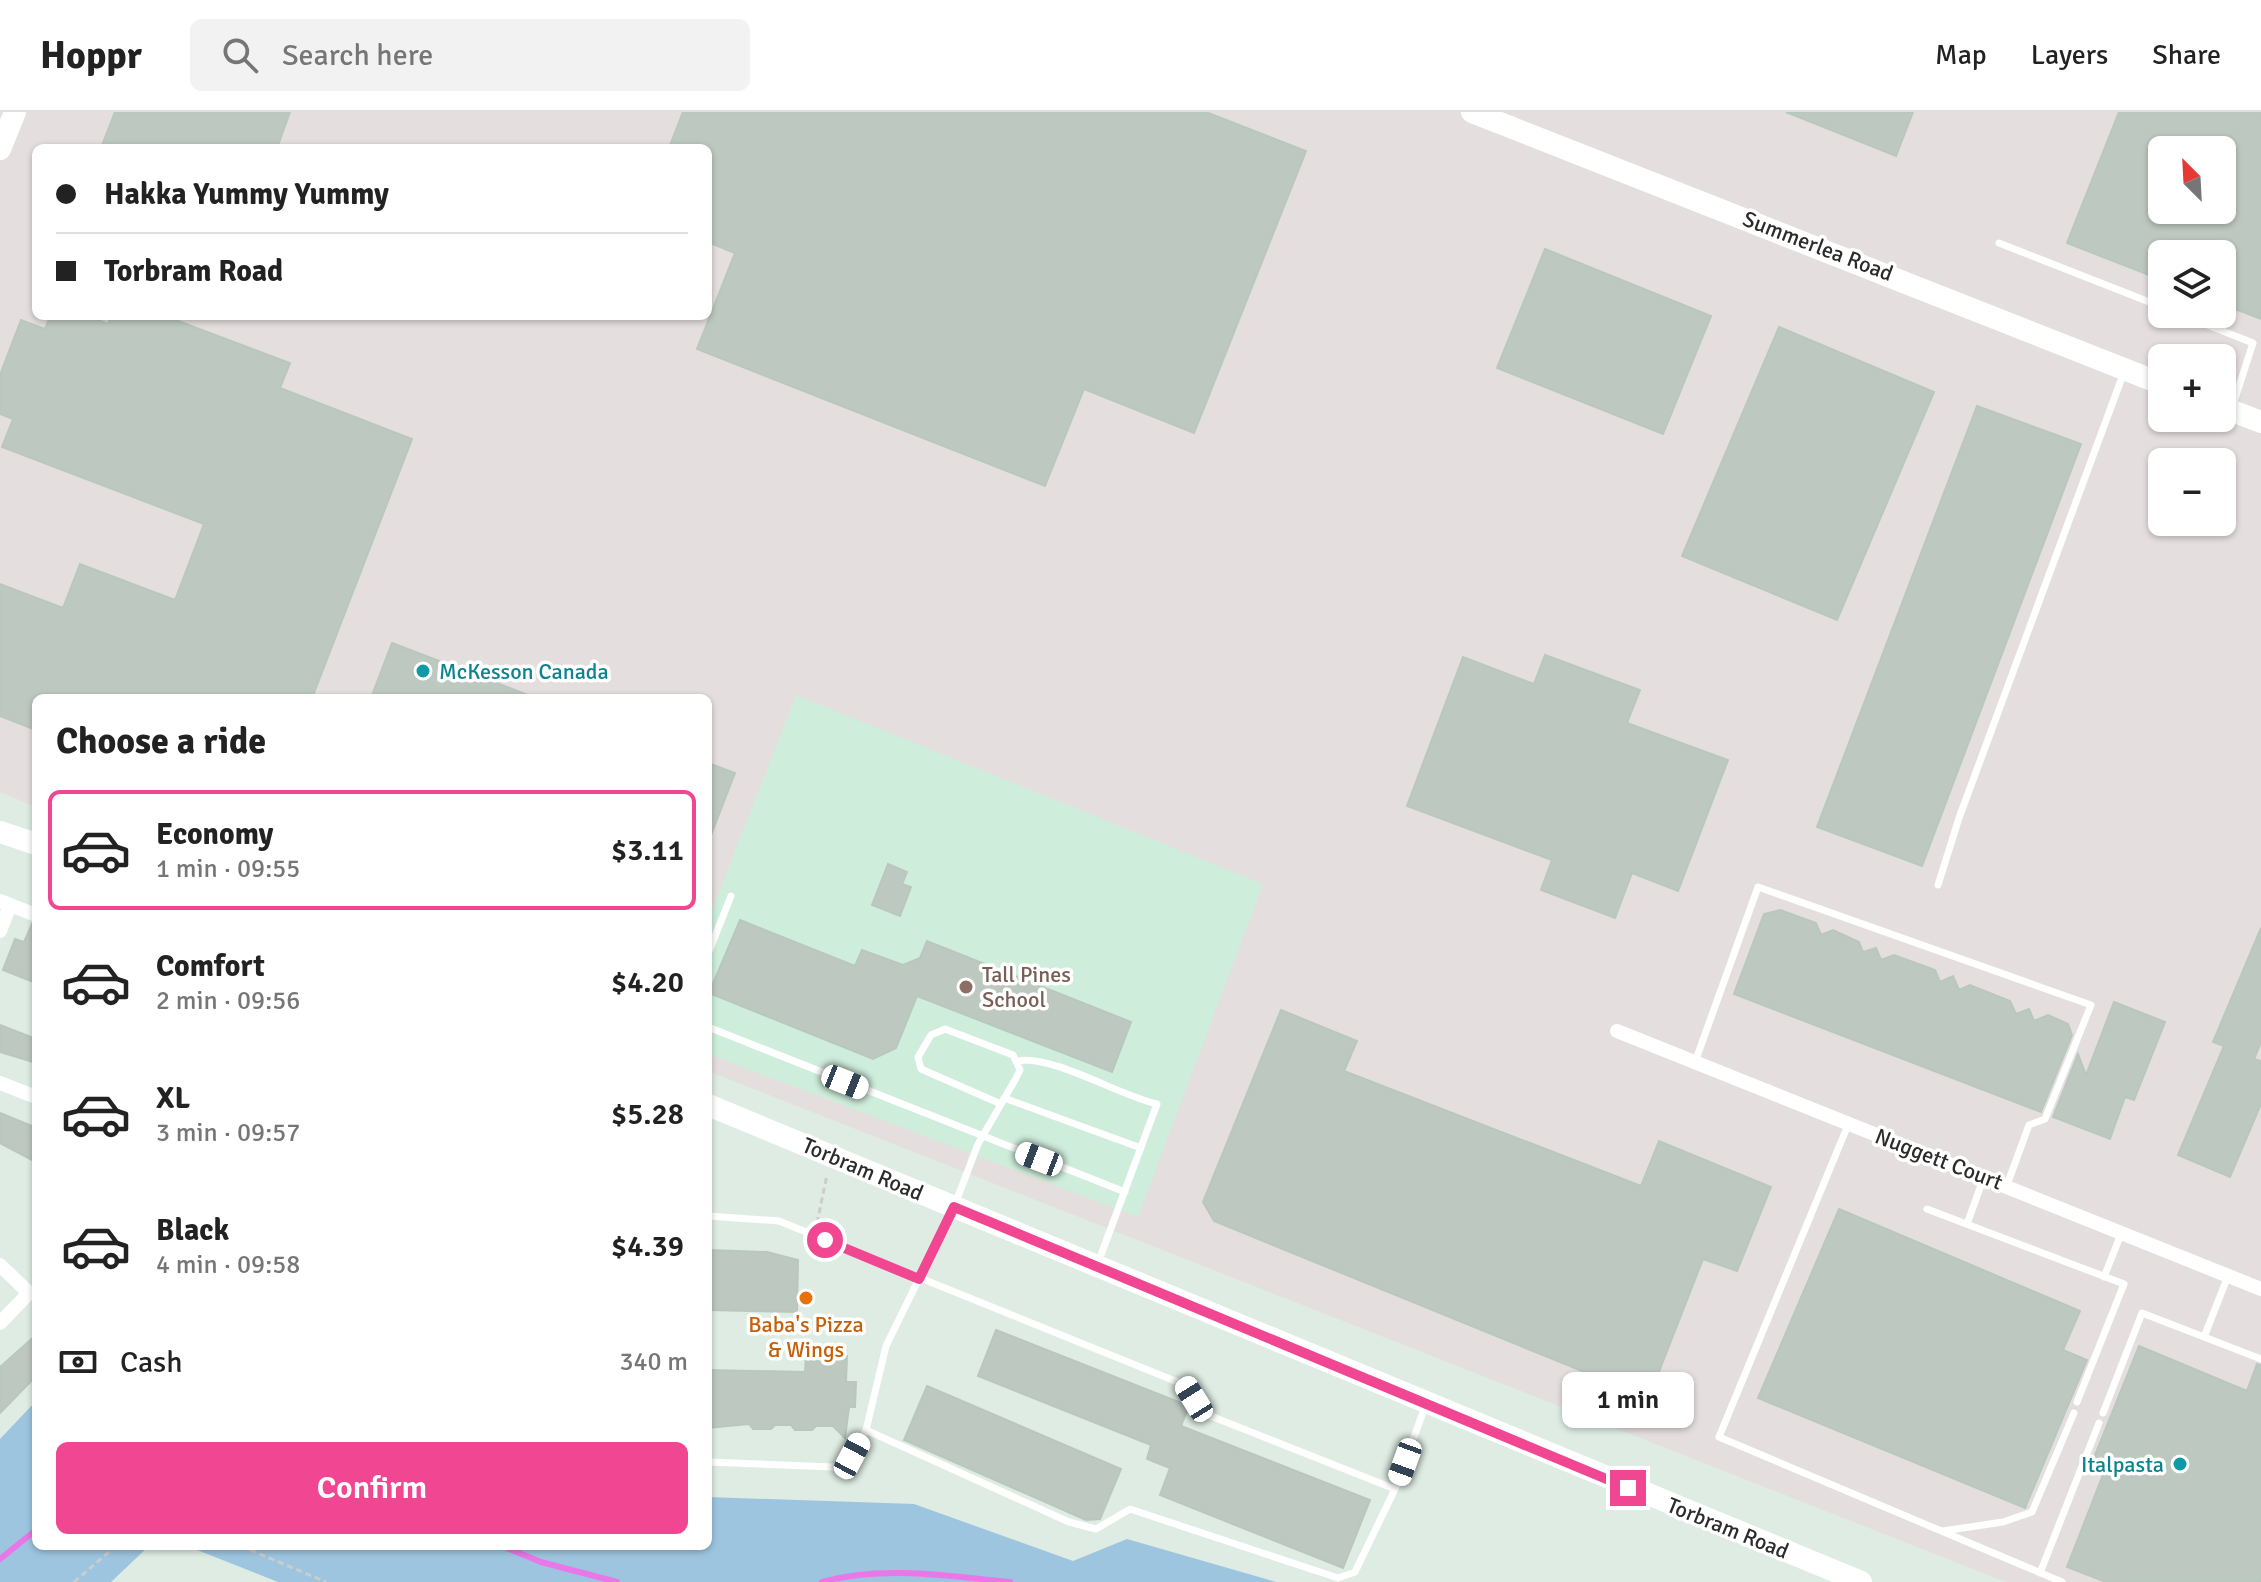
<!DOCTYPE html>
<meta charset="utf-8">
<style>
body{margin:0;font-family:Signika,sans-serif;background:#f2f2f2;color:#222;height:100vh;display:flex;flex-direction:column;font-size:30px;white-space:nowrap}
*{box-sizing:border-box;margin:0}
p{font-size:26px;color:#767676}
.icon{flex:none;width:44px;height:44px;fill:none;stroke:currentColor;stroke-width:2;stroke-linecap:round;stroke-linejoin:round}
.map{position:relative;flex:1;overflow:hidden}
.details{position:absolute;left:32px;top:582px;width:680px;height:856px;display:flex;flex-direction:column;background:#fff;border-radius:12px;box-shadow:0 2px 6px #0004}
.details>*{flex:none}
.hud{position:absolute;left:32px;top:32px;width:680px;height:176px;border-radius:12px;box-shadow:0 2px 6px #0004;display:grid;align-content:center;height:176px;padding:0 24px;background:#fff}
.needle{width:52px;rotate:336deg}
.tools{position:absolute;left:2148px;top:24px;display:grid;gap:16px}
.tools a{display:grid;place-items:center;width:88px;height:88px;border-radius:12px;background:#fff;box-shadow:0 2px 6px #0004;font-size:40px}
.end{position:absolute;width:36px;height:36px;margin:-18px;border:10px solid #f14691;background:#fff;box-shadow:0 0 0 4px #fff}
.from{border-radius:50%}
.bubble{position:absolute;height:56px;border-radius:12px;background:#fff;box-shadow:0 2px 6px #0004;font-size:26px;font-weight:600;line-height:56px;text-align:center}
.car{position:absolute;width:24px;height:48px;margin:-24px -12px;border-radius:10px;box-shadow:0 0 6px 2px #0007;background:linear-gradient(#fff 24%,#345 0 40%,#fff 0 76%,#345 0 86%,#fff 0)}
.hud b{display:flex;align-items:center;gap:28px;height:76px;font-size:30px}
.hud b+b{border-top:2px solid #e0e0e0}
.hud i{width:20px;height:20px;background:#222}
ul{padding:0;list-style:none}
li{display:flex;align-items:center;gap:24px;height:120px;margin:0 16px 12px;padding:0 8px;border:4px solid transparent;border-radius:12px}
li div{flex:1}
li b{display:block;font-size:30px}
li em{font-style:normal;font-weight:600}
li.active{border-color:#f14691}
li>.icon{width:72px;height:72px;stroke-width:1.5}
h2{padding:0 24px;font-size:36px;line-height:96px}
.pay{display:flex;align-items:center;gap:20px;height:88px;padding:0 24px;font-size:30px}
.pay p{margin-inline-start:auto}
.button{display:flex;gap:16px;margin-top:auto;padding:16px 24px}
.button a{flex:1;height:92px;border-radius:12px;background:#f14691;color:#fff;font-size:32px;font-weight:600;line-height:92px;text-align:center}
header{display:flex;align-items:center;gap:48px;box-sizing:border-box;height:112px;padding:0 40px;background:#fff;border-bottom:2px solid #e0e0e0}
header strong{font-size:38px}
nav{display:flex;gap:44px;margin-inline-start:auto;font-size:28px}
.search{width:560px;height:72px;background:#f2f2f2;display:flex;align-items:center;gap:20px;box-sizing:border-box;padding:0 28px;border-radius:12px;color:#767676;font-size:30px}
.map>svg:first-child{display:block}
</style>
<header>
<strong>Hoppr</strong>
<div class="search"><svg class="icon" aria-label="search" viewBox="0 0 24 24"><circle cx="10" cy="10" r="6"/><path d="M15 15l6 6"/></svg>Search here</div>
<nav><a>Map</a><a>Layers</a><a>Share</a></nav>
</header>
<div class="map">
<svg width="2261" height="1470" viewBox="0 0 2261 1470">
<rect width="100%" height="100%" fill="#deece3"/>
<path fill="#e5dede" fill-rule="evenodd" d="M 0,0 L 2261,0 L 2261,1470 L 2006,1470 L 708,959 L 708,586 L 36,586 L 36,695 L 0,680 ZM 36,36 L 708,36 L 708,204 L 36,204 ZM 2162,38 L 2222,38 L 2222,98 L 2162,98 ZM 2162,142 L 2222,142 L 2222,202 L 2162,202 ZM 2162,246 L 2222,246 L 2222,306 L 2162,306 ZM 2162,350 L 2222,350 L 2222,410 L 2162,410 Z"/>
<path fill="#cfeddb" d="M 796,583 L 1263,772 L 1138,1105 L 708,942 L 708,808 Z"/>
<path fill="#9dc5e0" d="M 36,1289 L 36,1434 L 149,1434 L 111,1470 L 0,1470 L 0,1327 Z
M 708,1385 L 914,1392 L 1073,1449 L 1127,1427 L 1276,1470 L 278,1470 L 187,1434 L 708,1434 Z"/>
<g fill="none" stroke-linecap="round" stroke-linejoin="round">
<path stroke="#e977e7" stroke-width="6" d="M 502,1434 L 541,1450 L 617,1470
M 0,1447 L 36,1418
M 822,1470 C 881,1453 949,1464 1010,1470"/>
</g>
<path fill="#bdc8c0" stroke="#b8c8be" stroke-width="2" fill-rule="evenodd" d="M 115,0 L 290,0 L 277,36 L 101,36 Z
M 683,0 L 1206,0 L 1306,39 L 1194,321 L 1084,277 L 1045,374 L 697,237 L 735,141 L 708,130 L 708,36 L 669,36 Z
M 1786,0 L 1913,0 L 1896,44 Z
M 2119,0 L 2261,0 L 2261,207 L 2222,192 L 2222,142 L 2162,142 L 2162,168 L 2067,131 ZM 2162,38 L 2222,38 L 2222,98 L 2162,98 Z
M 1545,137 L 1711,204 L 1663,322 L 1497,256 Z
M 50,204 L 88,204 L 108,212 L 111,204 L 165,204 L 290,251 L 280,276 L 412,327 L 312,586 L 36,586 L 36,618 L 0,604 L 0,472 L 63,496 L 80,452 L 175,488 L 204,412 L 2,335 L 13,307 L 0,302 L 0,263 L 21,208 L 45,217 Z
M 1779,215 L 1934,280 L 1837,508 L 1682,444 Z
M 1977,294 L 2081,332 L 1922,754 L 1817,715 Z
M 392,531 L 533,585 L 533,586 L 371,586 Z
M 1545,543 L 1640,578 L 1627,611 L 1728,648 L 1678,779 L 1632,761 L 1615,806 L 1541,778 L 1552,748 L 1407,694 L 1463,545 L 1534,572 Z
M 708,651 L 735,661 L 709,728 L 708,727 Z
M 888,752 L 907,760 L 902,772 L 911,775 L 900,804 L 872,793 Z
M 1780,798 L 1816,811 L 1821,823 L 1833,818 L 1859,830 L 1863,840 L 1876,836 L 1881,848 L 1894,843 L 1935,858 L 1940,870 L 1953,864 L 1959,878 L 1970,873 L 2010,889 L 2016,902 L 2029,897 L 2034,909 L 2048,903 L 2068,912 L 2072,923 L 2041,1000 L 1734,882 L 1764,802 Z
M 740,808 L 855,854 L 862,838 L 903,853 L 920,846 L 927,829 L 1131,910 L 1112,960 L 917,884 L 896,936 L 873,947 L 709,881 Z
M 32,812 L 36,813 L 36,871 L 3,858 L 15,827 L 24,830 Z
M 2261,816 L 2261,930 L 2254,947 L 2261,949 L 2261,992 L 2230,1065 L 2178,1043 L 2224,934 L 2213,930 Z
M 2114,890 L 2165,910 L 2134,988 L 2125,985 L 2110,1027 L 2053,1005 L 2078,942 L 2086,963 Z
M 1281,898 L 1357,929 L 1344,959 L 1641,1074 L 1659,1029 L 1771,1075 L 1737,1159 L 1703,1147 L 1653,1275 L 1636,1281 L 1214,1109 L 1203,1090 Z
M 0,913 L 36,927 L 36,951 L 0,940 Z
M 0,1001 L 32,1014 L 30,1018 L 36,1020 L 36,1050 L 0,1031 Z
M 1839,1097 L 2080,1199 L 2063,1238 L 2087,1248 L 2025,1396 L 1758,1286 Z
M 708,1138 L 767,1140 L 798,1148 L 797,1200 L 708,1198 Z
M 996,1218 L 1189,1294 L 1181,1314 L 1370,1388 L 1343,1456 L 1160,1383 L 1170,1356 L 1147,1347 L 1151,1333 L 978,1264 Z
M 36,1223 L 36,1264 L 0,1301 L 0,1255 Z
M 2139,1234 L 2247,1279 L 2257,1252 L 2261,1253 L 2261,1470 L 2106,1470 L 2067,1455 L 2106,1355 L 2093,1348 Z
M 806,1244 L 847,1244 L 846,1270 L 856,1270 L 855,1295 L 849,1295 L 845,1326 L 833,1314 L 816,1314 L 812,1318 L 795,1318 L 791,1313 L 775,1313 L 771,1317 L 753,1317 L 749,1312 L 708,1316 L 708,1258 L 805,1260 Z
M 927,1274 L 1121,1357 L 1100,1407 L 1086,1408 L 904,1328 Z"/>
<g fill="none" stroke-linecap="round" stroke-linejoin="round">
<path stroke="#ccc" stroke-width="3" stroke-dasharray="6 4" stroke-linecap="butt" d="M 817,1111 L 827,1063
M 241,1434 L 326,1470
M 74,1470 L 116,1434"/>
<path stroke="#fff" stroke-width="7" d="M 1999,131 L 2162,195
M 2180,202 L 2253,231 L 2232,296
M 1938,773 L 1959,706 L 2124,260
M 708,842 L 731,784
M 708,915 L 1125,1080
M 1018,949 C 1051,942 1120,984 1157,992 L 1098,1151
M 1695,950 L 1758,775 L 2091,893 L 2045,1007 L 2029,1013 L 2007,1073
M 1004,986 L 1141,1036
M 1848,1013 L 1719,1325 L 2062,1470
M 1927,1097 L 2124,1172 L 2077,1290
M 708,1104 L 779,1109 L 1185,1273 L 1203,1301 L 1395,1377 L 1355,1460 L 1338,1466 L 1130,1397 L 1096,1417 L 1069,1410 L 866,1318
M 1967,1112 L 1984,1065
M 2104,1165 L 2121,1122
M 2204,1225 L 2228,1164
M 2103,1301 L 2142,1201 L 2261,1247
M 708,1350 L 834,1355 L 852,1344 L 866,1318 L 886,1234 L 954,1095 L 978,1032 L 1015,968 L 1020,958 L 1013,943 L 945,917 L 931,923 L 918,945 L 921,957 L 1001,992
M 1395,1377 L 1426,1292
M 1943,1419 L 2003,1410 L 2032,1400 L 2074,1301
M 2040,1461 L 2099,1311"/>
<path stroke="#fff" stroke-width="14" d="M 0,789 L 36,803
M 0,819 L 10,793
M 1617,919 L 2261,1177
M 0,971 L 36,985
M 0,1153 L 29,1181 L 0,1211"/>
<path stroke="#fff" stroke-width="22" d="M 1472,0 L 2162,272
M 0,37 L 15,0
M 2222,295 L 2261,310
M 0,720 L 36,732
M 708,993 L 1861,1470"/>
</g>
<g fill="none" stroke-linecap="round" stroke-linejoin="round">
<path stroke="#f14691" stroke-width="10" d="M 825,1128 L 919,1167 L 954,1095 L 1628,1376"/>
</g>
<g fill="#0f9aa8" stroke="#fff" stroke-width="3">
<circle cx="423" cy="559" r="8"/>
<circle cx="2180" cy="1352" r="8"/>
</g>
<circle fill="#8d6e63" stroke="#fff" stroke-width="3" cx="966" cy="875" r="8"/>
<circle fill="#e8710a" stroke="#fff" stroke-width="3" cx="806" cy="1186" r="8"/>
<g text-anchor="middle" dominant-baseline="central" stroke-width="7" stroke-linejoin="round" paint-order="stroke">
<g font-size="22" fill="#2b2b2b" stroke="#fff">
<text transform="translate(1818 134) rotate(21)">Summerlea Road</text>
<text transform="translate(1939 1047) rotate(21)">Nuggett Court</text>
<text transform="translate(863 1057) rotate(23)">Torbram Road</text>
<text transform="translate(1728 1416) rotate(22)">Torbram Road</text>
</g>
<g font-size="22" fill="#0d838f" stroke="#fff" text-anchor="start">
<text x="439" y="559">McKesson Canada</text>
<text x="2164" y="1352" text-anchor="end">Italpasta</text>
</g>
<g font-size="22" fill="#785e54" stroke="#fff" text-anchor="start">
<text x="982" y="862">Tall Pines<tspan x="982" dy="25">School</tspan></text>
</g>
<g font-size="22" fill="#c56008" stroke="#fff">
<text x="806" y="1212">Baba's Pizza<tspan x="806" dy="25">&amp; Wings</tspan></text>
</g>
</g>
</svg>
<div class="tools">
<a><svg class="needle" viewBox="-14 -14 28 28"><path d="M0-13l5 13h-10z" fill="#e53935"/><path d="M0 13l5-13h-10z" fill="#767676"/></svg></a>
<a><svg class="icon" aria-label="layers" viewBox="0 0 24 24"><path d="M12 4l9 5-9 5-9-5zM3 14l9 5 9-5"/></svg></a>
<a>+</a>
<a>−</a>
</div>
<i class="end from" style="left:825px;top:1128px"></i>
<i class="end" style="left:1628px;top:1376px"></i>
<div class="bubble" style="left:1562px;top:1260px;width:132px">1 min</div>
<i class="car" style="left:845px;top:970px;rotate:112deg"></i>
<i class="car" style="left:1039px;top:1047px;rotate:291deg"></i>
<i class="car" style="left:1194px;top:1287px;rotate:328deg"></i>
<i class="car" style="left:852px;top:1344px;rotate:28deg"></i>
<i class="car" style="left:1405px;top:1350px;rotate:200deg"></i>
<div class="hud">
<b><i class="from"></i>Hakka Yummy Yummy</b>
<b><i></i>Torbram Road</b>
</div>
<section class="details">
<h2>Choose a ride</h2>
<ul>
<li class="active"><svg class="icon" aria-label="car" viewBox="0 0 24 24"><path d="M5 17H2v-5l4-1 3-4h7l3 4 3 1v5h-3M9 17h6M6 11h13"/><circle cx="7" cy="17" r="2"/><circle cx="17" cy="17" r="2"/></svg><div><b>Economy</b><p>1 min · 09:55</p></div><em>$3.11</em></li>
<li><svg class="icon" aria-label="car" viewBox="0 0 24 24"><path d="M5 17H2v-5l4-1 3-4h7l3 4 3 1v5h-3M9 17h6M6 11h13"/><circle cx="7" cy="17" r="2"/><circle cx="17" cy="17" r="2"/></svg><div><b>Comfort</b><p>2 min · 09:56</p></div><em>$4.20</em></li>
<li><svg class="icon" aria-label="car" viewBox="0 0 24 24"><path d="M5 17H2v-5l4-1 3-4h7l3 4 3 1v5h-3M9 17h6M6 11h13"/><circle cx="7" cy="17" r="2"/><circle cx="17" cy="17" r="2"/></svg><div><b>XL</b><p>3 min · 09:57</p></div><em>$5.28</em></li>
<li><svg class="icon" aria-label="car" viewBox="0 0 24 24"><path d="M5 17H2v-5l4-1 3-4h7l3 4 3 1v5h-3M9 17h6M6 11h13"/><circle cx="7" cy="17" r="2"/><circle cx="17" cy="17" r="2"/></svg><div><b>Black</b><p>4 min · 09:58</p></div><em>$4.39</em></li>
</ul>
<div class="pay"><svg class="icon" aria-label="cash" viewBox="0 0 24 24"><path d="M3 7h18v10H3z"/><circle cx="12" cy="12" r="2"/></svg>Cash<p>340 m</p></div>
<div class="button"><a>Confirm</a></div>
</section>
</div>
